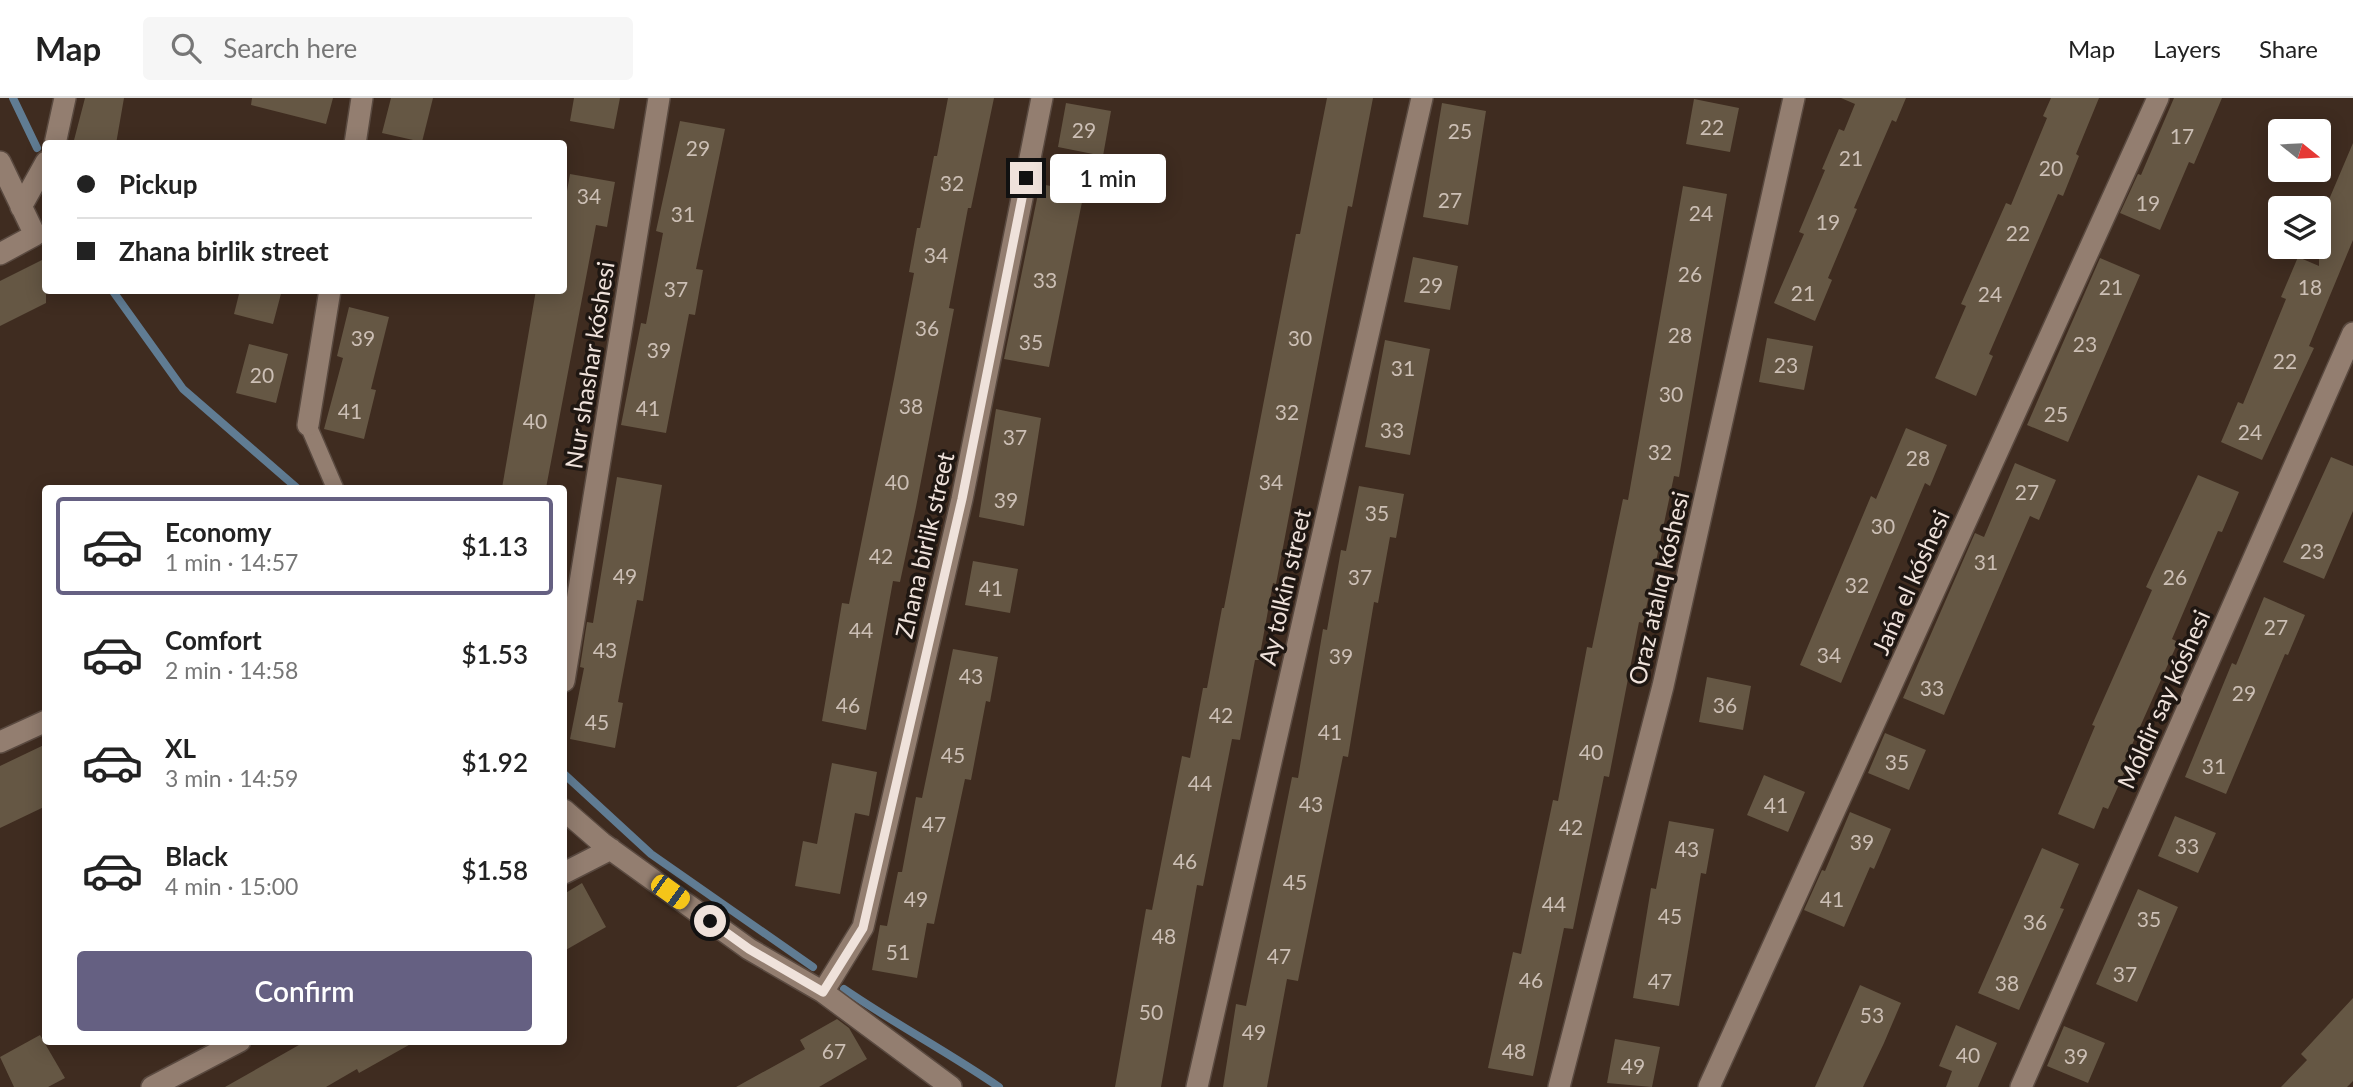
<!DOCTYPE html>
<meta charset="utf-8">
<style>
body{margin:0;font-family:Lato,sans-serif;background:#f6f6f6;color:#222;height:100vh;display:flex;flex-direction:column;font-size:26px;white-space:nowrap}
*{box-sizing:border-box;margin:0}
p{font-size:23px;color:#767676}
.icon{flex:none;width:38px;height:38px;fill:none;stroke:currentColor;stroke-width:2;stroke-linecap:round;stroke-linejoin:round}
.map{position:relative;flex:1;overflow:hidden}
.side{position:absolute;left:42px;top:387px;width:525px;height:560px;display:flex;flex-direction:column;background:#fff;border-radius:7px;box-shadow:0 4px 18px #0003}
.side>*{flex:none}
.banner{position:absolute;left:42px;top:42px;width:525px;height:154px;border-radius:7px;box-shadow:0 4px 18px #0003;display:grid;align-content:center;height:154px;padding:0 35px;background:#fff}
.needle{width:46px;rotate:108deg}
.fabs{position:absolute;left:2268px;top:21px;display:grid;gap:14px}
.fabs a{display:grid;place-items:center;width:63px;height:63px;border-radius:7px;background:#fff;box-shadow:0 4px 18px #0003;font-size:35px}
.end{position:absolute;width:32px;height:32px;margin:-16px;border:9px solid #efe2db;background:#111;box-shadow:0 0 0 4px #111}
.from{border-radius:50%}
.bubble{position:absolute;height:49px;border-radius:7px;background:#fff;box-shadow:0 4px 18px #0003;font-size:23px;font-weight:600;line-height:49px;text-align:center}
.car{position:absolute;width:21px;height:42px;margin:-21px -10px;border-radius:9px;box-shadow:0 0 5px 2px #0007;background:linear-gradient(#f5c518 24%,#345 0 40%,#f5c518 0 76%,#345 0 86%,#f5c518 0)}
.banner b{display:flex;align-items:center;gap:24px;height:66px;font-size:26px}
.banner b+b{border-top:2px solid #e0e0e0}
.banner i{width:18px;height:18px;background:#222}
ul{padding:12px 0 0;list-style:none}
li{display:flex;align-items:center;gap:21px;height:98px;margin:0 14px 10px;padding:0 21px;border:4px solid transparent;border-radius:7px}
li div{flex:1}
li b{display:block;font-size:26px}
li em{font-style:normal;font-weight:600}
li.active{border-color:#656082}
li>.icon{width:63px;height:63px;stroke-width:1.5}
.action{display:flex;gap:14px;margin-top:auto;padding:14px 35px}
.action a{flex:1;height:80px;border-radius:7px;background:#656082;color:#fff;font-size:28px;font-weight:600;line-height:80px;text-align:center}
header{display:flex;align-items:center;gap:42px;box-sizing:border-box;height:98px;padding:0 35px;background:#fff;border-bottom:2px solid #e0e0e0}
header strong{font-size:33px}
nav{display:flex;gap:38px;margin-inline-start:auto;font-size:24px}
.search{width:490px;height:63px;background:#f6f6f6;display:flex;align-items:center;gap:18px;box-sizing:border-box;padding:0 24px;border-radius:7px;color:#767676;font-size:26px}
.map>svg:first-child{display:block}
</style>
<header>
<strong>Map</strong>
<div class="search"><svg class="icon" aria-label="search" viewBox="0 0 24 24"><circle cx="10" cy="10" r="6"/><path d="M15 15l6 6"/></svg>Search here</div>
<nav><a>Map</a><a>Layers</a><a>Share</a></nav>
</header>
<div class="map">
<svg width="2353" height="989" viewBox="0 0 2353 989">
<rect width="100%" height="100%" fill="#3f2c20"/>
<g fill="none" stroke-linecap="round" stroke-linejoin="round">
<path stroke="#607c93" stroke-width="8" d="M 13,0 L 37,50
M 112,192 L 183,291 L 297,390
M 564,676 L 651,756 L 813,869
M 844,891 C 895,926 948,954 999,989"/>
</g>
<path fill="#655744" d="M 85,0 L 124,0 L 116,46 L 73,46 Z
M 252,0 L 333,0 L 326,26 L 251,7 Z
M 391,0 L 433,0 L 422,44 L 382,35 Z
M 574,0 L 620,0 L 614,31 L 570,23 Z
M 948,0 L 994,0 L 971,110 L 968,110 L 949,210 L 954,211 L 916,409 L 900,484 L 893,483 L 866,632 L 822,623 L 842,505 L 849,506 L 894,281 L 914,175 L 909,174 L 917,130 L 920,130 L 934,58 L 937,58 Z
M 1327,0 L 1373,0 L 1352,109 L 1348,108 L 1276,486 L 1273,485 L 1259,562 L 1255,562 L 1240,642 L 1232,641 L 1203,788 L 1197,787 L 1161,989 L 1115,989 L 1146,811 L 1152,812 L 1182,658 L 1190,660 L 1203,590 L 1207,590 L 1222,510 L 1224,510 L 1296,136 L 1300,136 Z
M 1841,0 L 1906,0 L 1896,24 L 1892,22 L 1854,110 L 1857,111 L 1828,180 L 1832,182 L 1815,223 L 1774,205 L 1804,136 L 1799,134 L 1825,72 L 1822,71 L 1839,31 L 1844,33 L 1855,6 Z
M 2051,0 L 2099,0 L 2076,56 L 2079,58 L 2063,98 L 2058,96 L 1989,256 L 1993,258 L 1976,298 L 1935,280 L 1966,208 L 1961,206 L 2006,105 L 2011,107 L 2047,20 L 2043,18 Z
M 2174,0 L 2222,0 L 2194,66 L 2189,64 L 2160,132 L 2120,115 L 2138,76 L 2141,77 Z
M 1694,1 L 1739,10 L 1730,54 L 1686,46 Z
M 1066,5 L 1111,13 L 1103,58 L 1058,49 Z
M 1442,5 L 1486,13 L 1468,127 L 1423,119 Z
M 680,23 L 725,31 L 696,171 L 703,172 L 695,217 L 689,216 L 666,335 L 621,327 L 641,225 L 646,226 L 663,135 L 656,133 Z
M 2353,45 L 2353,142 L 2309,248 L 2314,250 L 2262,362 L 2221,344 L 2238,304 L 2243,306 L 2286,201 L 2281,199 L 2298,159 L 2319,168 L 2319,125 Z
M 570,76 L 615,84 L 607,129 L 596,127 L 546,390 L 502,390 L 536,192 L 564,192 L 564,110 Z
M 1040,86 L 1084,94 L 1049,269 L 1004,261 Z
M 1683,88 L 1727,96 L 1679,379 L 1674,378 L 1643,525 L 1639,524 L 1609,679 L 1604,678 L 1573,831 L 1564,830 L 1533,978 L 1488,970 L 1513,854 L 1521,856 L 1553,702 L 1558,703 L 1587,549 L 1592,550 L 1623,401 L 1628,402 Z
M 1413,159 L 1458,168 L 1450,212 L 1404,204 Z
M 46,160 L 46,205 L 0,228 L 0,183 Z
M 2100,160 L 2140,177 L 2068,344 L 2027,327 Z
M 240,192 L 282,192 L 273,226 L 234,216 Z
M 349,209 L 389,219 L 371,291 L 376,292 L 364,341 L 324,331 L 343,260 L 337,258 Z
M 1767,240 L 1813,248 L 1804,292 L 1759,284 Z
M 1385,242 L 1430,251 L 1410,357 L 1365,349 Z
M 249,246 L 288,256 L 276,305 L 236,295 Z
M 996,311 L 1041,320 L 1024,428 L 979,419 Z
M 1906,330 L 1947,347 L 1930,388 L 1925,385 L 1841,585 L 1800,567 L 1871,398 L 1876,401 Z
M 2331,359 L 2353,368 L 2353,413 L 2324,481 L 2283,464 Z
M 2015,365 L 2056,382 L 2039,422 L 2030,418 L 1944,617 L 1903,600 L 1975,435 L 1984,439 Z
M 2198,377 L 2239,394 L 2222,434 L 2218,433 L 2172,541 L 2178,544 L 2122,669 L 2126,671 L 2108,711 L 2103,709 L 2094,731 L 2058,716 L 2095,628 L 2092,627 L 2152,492 L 2146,489 Z
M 617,379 L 662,387 L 643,503 L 637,502 L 618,604 L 623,605 L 615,650 L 570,641 L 584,570 L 580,569 L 587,524 L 593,525 Z
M 1359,388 L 1404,396 L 1396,440 L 1390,439 L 1378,505 L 1374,504 L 1348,659 L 1343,658 L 1298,883 L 1287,881 L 1267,989 L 1223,989 L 1236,906 L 1246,908 L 1292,679 L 1298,680 L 1323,531 L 1327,532 L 1341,452 L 1346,453 Z
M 973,463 L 1018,471 L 1010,515 L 965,507 Z
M 2264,499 L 2305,517 L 2288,557 L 2285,556 L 2226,696 L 2185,679 L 2232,565 L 2236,567 Z
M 953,551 L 998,559 L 990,604 L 986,603 L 971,682 L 965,681 L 934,826 L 927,825 L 917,880 L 872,872 L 880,827 L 887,828 L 898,774 L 902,774 L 916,699 L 922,700 Z
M 1707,579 L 1751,588 L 1743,632 L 1699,624 Z
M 1885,635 L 1926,652 L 1909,692 L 1868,675 Z
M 46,646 L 46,708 L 0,730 L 0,668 Z
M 832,665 L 877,674 L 869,718 L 855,715 L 840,796 L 795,788 L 803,743 L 817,746 Z
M 1764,677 L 1805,694 L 1788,734 L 1747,717 Z
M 1850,714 L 1891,731 L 1874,771 L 1870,769 L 1844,829 L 1804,812 L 1822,772 L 1825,773 Z
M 2175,718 L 2216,735 L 2198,775 L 2158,758 Z
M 1669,723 L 1714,731 L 1706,776 L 1701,775 L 1679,908 L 1633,900 L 1651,790 L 1656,791 Z
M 2042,750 L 2079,766 L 2060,810 L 2064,811 L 2019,912 L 1978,895 Z
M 582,785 L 606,829 L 564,853 L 564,796 Z
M 2138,791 L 2178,809 L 2137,904 L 2096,886 Z
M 1860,887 L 1901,905 L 1884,945 L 1863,989 L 1815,989 Z
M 2353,900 L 2353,983 L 2347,989 L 2281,989 L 2307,962 L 2301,956 Z
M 837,921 L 849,930 L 867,961 L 819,989 L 736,989 L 805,951 L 800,942 Z
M 1956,927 L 1997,945 L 1978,989 L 1946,989 L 1952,973 L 1939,968 Z
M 2064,928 L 2105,945 L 2088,985 L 2047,968 Z
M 40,937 L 65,980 L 48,989 L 14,989 L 0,959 Z
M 1615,941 L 1660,949 L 1652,989 L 1607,985 Z
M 306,943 L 416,943 L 359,975 L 357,971 L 326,989 L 225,989 Z"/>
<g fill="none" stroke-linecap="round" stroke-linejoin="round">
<g stroke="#5a4a40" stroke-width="19">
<path id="lane" d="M 308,327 L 335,390"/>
</g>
<g stroke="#5a4a40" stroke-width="24">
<path id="street" d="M 55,46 L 65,0
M 355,46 L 362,0
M 0,64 L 35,137 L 0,156
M 21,109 L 46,64
M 308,327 L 330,192
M 564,583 L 659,0
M 0,644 L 46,623
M 564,712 L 602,745 L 749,851 L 823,894 L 951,989
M 564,775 L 611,751
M 823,894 L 863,829 L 962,401 L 1042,0
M 152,989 L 240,943
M 1197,989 L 1422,0
M 1559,989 L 1663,588 L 1794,0
M 1709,989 L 2158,0
M 2021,989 L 2353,235"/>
</g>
<use href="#lane" stroke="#937e70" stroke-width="16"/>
<use href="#street" stroke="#937e70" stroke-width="21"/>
</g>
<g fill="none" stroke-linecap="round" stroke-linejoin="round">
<path stroke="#efe2db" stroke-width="9" d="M 710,823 L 749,851 L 823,894 L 863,830 L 962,401 L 1026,80"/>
</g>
<g text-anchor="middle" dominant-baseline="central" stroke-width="7" stroke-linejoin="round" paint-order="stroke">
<g font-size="21" fill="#ccbfb5">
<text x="1712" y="28">22</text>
<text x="1084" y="31">29</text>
<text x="1460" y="32">25</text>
<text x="2182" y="37">17</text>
<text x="698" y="49">29</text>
<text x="1851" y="59">21</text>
<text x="2051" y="69">20</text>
<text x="952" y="84">32</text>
<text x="589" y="97">34</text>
<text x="1450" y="101">27</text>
<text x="2148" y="104">19</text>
<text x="1701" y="114">24</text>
<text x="683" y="115">31</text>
<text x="1828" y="123">19</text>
<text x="2018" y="134">22</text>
<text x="936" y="156">34</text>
<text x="1690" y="175">26</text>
<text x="1045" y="181">33</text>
<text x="1431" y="186">29</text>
<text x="2111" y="188">21</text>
<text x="2310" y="188">18</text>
<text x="676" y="190">37</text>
<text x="1803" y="194">21</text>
<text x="1990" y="195">24</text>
<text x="927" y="229">36</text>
<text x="1680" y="236">28</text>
<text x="363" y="239">39</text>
<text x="1300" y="239">30</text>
<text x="1031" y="243">35</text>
<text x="2085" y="245">23</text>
<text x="659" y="251">39</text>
<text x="2285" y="262">22</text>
<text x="1786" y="266">23</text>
<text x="1403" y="269">31</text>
<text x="262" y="276">20</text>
<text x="1671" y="295">30</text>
<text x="911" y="307">38</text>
<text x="648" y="309">41</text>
<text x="350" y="312">41</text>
<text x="1287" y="313">32</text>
<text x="2056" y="315">25</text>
<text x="535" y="322">40</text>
<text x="1392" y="331">33</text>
<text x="2250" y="333">24</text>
<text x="1015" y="338">37</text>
<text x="1660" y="353">32</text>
<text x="1918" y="359">28</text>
<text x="897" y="383">40</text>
<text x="1271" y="383">34</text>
<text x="2027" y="393">27</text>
<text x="1006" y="401">39</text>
<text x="1377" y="414">35</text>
<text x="1883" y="427">30</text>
<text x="2312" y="452">23</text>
<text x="881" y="457">42</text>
<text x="1986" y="463">31</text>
<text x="625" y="477">49</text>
<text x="1360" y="478">37</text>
<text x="2175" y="478">26</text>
<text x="1857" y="486">32</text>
<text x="991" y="489">41</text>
<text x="2276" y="528">27</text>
<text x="861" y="531">44</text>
<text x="605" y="551">43</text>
<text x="1829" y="556">34</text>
<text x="1341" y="557">39</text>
<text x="971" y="577">43</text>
<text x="1932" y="589">33</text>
<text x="2244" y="594">29</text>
<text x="848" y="606">46</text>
<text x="1725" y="606">36</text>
<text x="1221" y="616">42</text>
<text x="597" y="623">45</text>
<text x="1330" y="633">41</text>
<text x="1591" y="653">40</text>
<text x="953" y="656">45</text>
<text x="1897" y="663">35</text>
<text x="2214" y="667">31</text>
<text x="1200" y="684">44</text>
<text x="1311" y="705">43</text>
<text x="1776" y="706">41</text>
<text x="934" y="725">47</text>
<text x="1571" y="728">42</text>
<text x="1862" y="743">39</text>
<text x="2187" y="747">33</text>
<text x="1687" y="750">43</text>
<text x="1185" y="762">46</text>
<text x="1295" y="783">45</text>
<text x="916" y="800">49</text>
<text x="1832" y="800">41</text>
<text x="1554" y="805">44</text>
<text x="1670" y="817">45</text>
<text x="2149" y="820">35</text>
<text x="2035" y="823">36</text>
<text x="1164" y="837">48</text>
<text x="898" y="853">51</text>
<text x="1279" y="857">47</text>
<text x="2125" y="875">37</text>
<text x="1531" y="881">46</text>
<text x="1660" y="882">47</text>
<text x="2007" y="884">38</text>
<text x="1151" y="913">50</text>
<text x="1872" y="916">53</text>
<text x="1254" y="933">49</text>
<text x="834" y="952">67</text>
<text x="1514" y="952">48</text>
<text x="1968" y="956">40</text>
<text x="2076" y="957">39</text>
<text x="1633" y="967">49</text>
</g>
<g font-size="24" fill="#efe2db" stroke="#1f1712">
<text transform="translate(589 267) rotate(-81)">Nur shashar kóshesi</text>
<text transform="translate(924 447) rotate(-77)">Zhana birlik street</text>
<text transform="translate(1910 484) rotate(-66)">Jańa el kóshesi</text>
<text transform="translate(1284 489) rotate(-77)">Ay tolkin street</text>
<text transform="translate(1658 490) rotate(-77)">Oraz atalıq kóshesi</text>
<text transform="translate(2163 601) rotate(-66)">Móldir say kóshesi</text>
</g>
</g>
</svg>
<div class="fabs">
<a><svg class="needle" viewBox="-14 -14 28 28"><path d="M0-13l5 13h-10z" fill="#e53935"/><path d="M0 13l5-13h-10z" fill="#767676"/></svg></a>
<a><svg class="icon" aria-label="layers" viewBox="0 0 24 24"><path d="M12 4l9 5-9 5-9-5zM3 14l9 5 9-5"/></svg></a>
</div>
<i class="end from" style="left:710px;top:823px"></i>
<i class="end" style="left:1026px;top:80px"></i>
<div class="bubble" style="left:1050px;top:56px;width:116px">1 min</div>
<i class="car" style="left:670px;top:794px;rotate:126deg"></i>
<div class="banner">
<b><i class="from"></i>Pickup</b>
<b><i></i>Zhana birlik street</b>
</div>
<section class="side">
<ul>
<li class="active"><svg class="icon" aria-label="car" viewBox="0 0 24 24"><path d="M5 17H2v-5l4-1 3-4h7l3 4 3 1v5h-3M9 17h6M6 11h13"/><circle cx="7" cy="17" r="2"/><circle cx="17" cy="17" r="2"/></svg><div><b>Economy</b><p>1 min · 14:57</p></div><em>$1.13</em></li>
<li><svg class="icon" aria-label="car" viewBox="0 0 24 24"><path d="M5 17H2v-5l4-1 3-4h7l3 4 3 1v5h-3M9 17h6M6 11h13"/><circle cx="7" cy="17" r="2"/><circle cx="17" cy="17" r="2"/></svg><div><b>Comfort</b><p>2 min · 14:58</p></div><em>$1.53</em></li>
<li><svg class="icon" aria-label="car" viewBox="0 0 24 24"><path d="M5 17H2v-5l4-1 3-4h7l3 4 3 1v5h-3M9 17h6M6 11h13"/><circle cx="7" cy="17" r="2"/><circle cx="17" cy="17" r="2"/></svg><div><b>XL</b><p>3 min · 14:59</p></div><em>$1.92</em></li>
<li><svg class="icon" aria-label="car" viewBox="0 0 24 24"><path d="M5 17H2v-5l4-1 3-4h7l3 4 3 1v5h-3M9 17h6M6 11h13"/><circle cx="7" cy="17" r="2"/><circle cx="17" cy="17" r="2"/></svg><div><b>Black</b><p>4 min · 15:00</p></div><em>$1.58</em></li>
</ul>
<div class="action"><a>Confirm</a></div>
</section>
</div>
